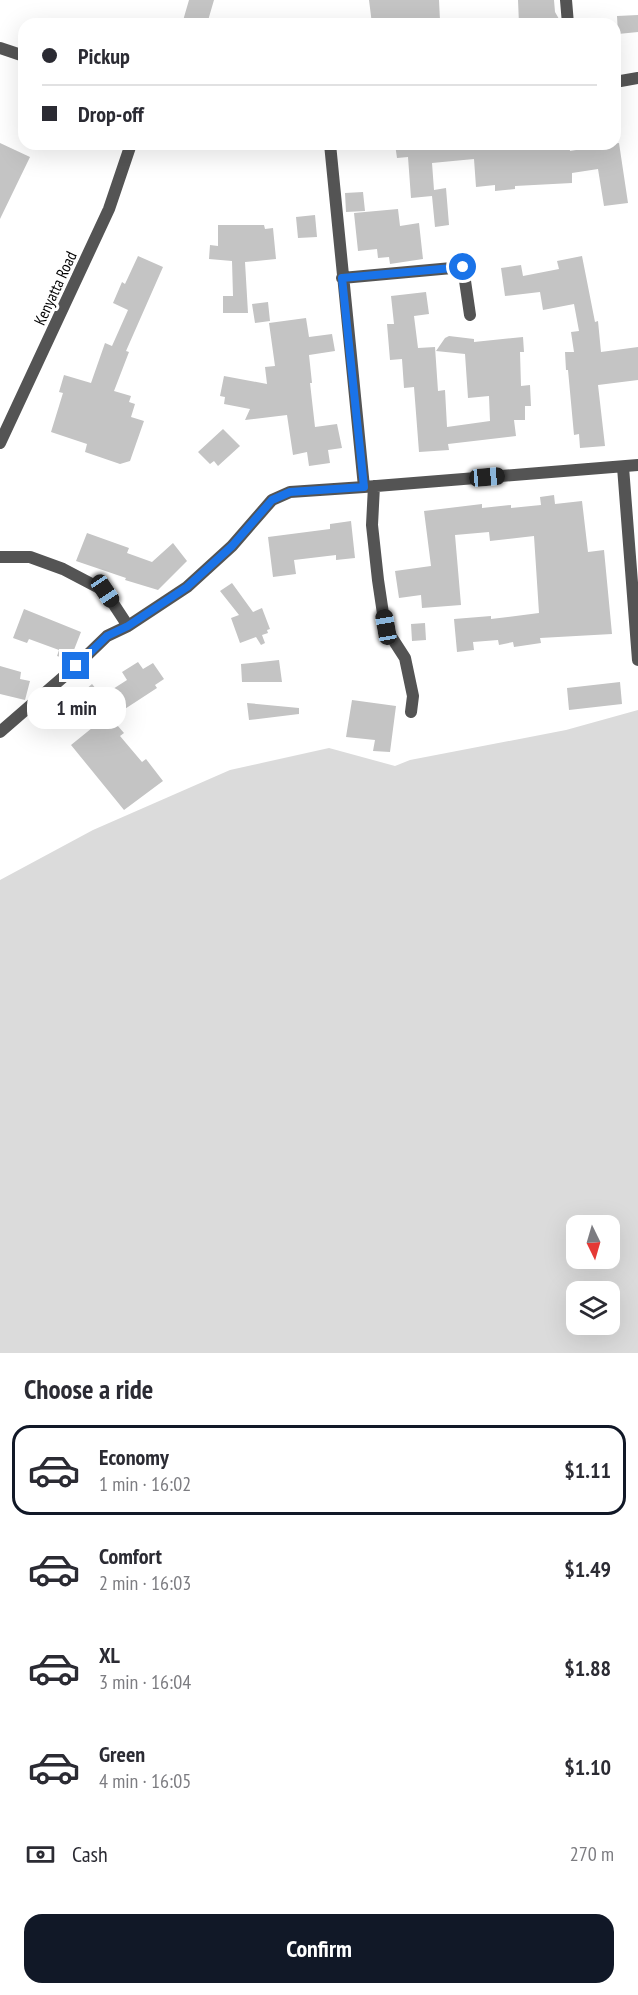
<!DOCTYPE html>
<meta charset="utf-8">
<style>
body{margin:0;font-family:"PT Sans Narrow",sans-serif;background:#f2f2f3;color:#2b2b33;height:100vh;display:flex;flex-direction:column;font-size:22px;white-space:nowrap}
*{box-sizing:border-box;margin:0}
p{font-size:20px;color:#7c7c81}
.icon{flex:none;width:33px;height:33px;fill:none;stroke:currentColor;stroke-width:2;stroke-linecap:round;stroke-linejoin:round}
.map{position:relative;height:1353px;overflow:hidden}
.details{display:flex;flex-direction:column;background:#fff;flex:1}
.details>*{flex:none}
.top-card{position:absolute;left:18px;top:18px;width:603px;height:132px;border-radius:18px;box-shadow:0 6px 24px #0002;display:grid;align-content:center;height:132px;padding:0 24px;background:#fff}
.needle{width:39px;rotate:175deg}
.tools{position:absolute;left:566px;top:1215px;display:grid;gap:12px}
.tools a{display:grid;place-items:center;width:54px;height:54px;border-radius:12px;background:#fff;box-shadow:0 6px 24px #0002;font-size:30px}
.end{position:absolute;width:27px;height:27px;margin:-14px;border:8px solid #1a73e8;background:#fff;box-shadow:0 0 0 3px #fff}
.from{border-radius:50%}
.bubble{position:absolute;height:42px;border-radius:18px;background:#fff;box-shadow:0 6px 24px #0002;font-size:20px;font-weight:600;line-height:42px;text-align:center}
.car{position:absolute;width:18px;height:36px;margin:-18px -9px;border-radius:8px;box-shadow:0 0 4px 2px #0007;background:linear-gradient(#222 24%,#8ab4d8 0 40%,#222 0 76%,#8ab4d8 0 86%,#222 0)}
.top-card b{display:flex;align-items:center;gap:21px;height:57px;font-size:22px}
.top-card b+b{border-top:2px solid #e1e1e2}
.top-card i{width:15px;height:15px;background:#2b2b33}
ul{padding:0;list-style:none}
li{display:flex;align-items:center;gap:18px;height:90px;margin:0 12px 9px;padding:0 12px;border:3px solid transparent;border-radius:18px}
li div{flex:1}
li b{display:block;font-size:22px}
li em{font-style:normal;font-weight:600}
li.current{border-color:#111827}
li>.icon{width:54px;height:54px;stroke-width:1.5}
h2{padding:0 24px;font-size:27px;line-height:72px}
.pay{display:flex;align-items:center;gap:15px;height:66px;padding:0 24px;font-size:22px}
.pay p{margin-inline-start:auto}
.primary-button{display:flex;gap:12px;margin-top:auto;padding:12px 24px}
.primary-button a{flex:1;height:69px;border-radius:18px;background:#111827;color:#fff;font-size:24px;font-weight:600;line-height:69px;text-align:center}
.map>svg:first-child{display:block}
</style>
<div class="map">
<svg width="638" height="1353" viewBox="0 0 638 1353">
<rect width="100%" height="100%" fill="#fff"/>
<path fill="#dbdbdb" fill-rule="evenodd" d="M 638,710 L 638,1353 L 0,1353 L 0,880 L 93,830 L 230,770 L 329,748 L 395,766 L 410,760 L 566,730 ZM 576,1226 L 609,1226 L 609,1258 L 576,1258 ZM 576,1292 L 609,1292 L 609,1324 L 576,1324 Z"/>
<path fill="#c4c4c4" d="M 189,0 L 214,0 L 207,24 L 182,24 Z
M 369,0 L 439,0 L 440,21 L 409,24 L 408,21 L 372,24 Z
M 518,0 L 554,0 L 555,12 L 559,19 L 560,24 L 519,24 Z
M 638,15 L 638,32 L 618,34 L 617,16 Z
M 0,143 L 30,157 L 0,219 Z
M 619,143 L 628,203 L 604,206 L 598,169 L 572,173 L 572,183 L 515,186 L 515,189 L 495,191 L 495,185 L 476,187 L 474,159 L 432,163 L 434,190 L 446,188 L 449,225 L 435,227 L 432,196 L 411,198 L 408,157 L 397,158 L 395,144 L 569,144 L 570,151 Z
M 363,192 L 365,211 L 346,212 L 345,193 Z
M 398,209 L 400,226 L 419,223 L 423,259 L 390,264 L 389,257 L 378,258 L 377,249 L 358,251 L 354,213 Z
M 315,215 L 317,237 L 298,238 L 296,217 Z
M 218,225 L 264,225 L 265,229 L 273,228 L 276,259 L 245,262 L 248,313 L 223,313 L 223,296 L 233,296 L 232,261 L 209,259 L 210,245 L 218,246 Z
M 138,256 L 163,267 L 126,351 L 129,352 L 114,391 L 131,396 L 129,402 L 135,404 L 131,417 L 144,421 L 130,461 L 120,464 L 85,452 L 87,444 L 51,432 L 63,393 L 59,392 L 64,375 L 91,383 L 105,343 L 112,346 L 128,310 L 113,303 L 122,282 L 125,284 Z
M 582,256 L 595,322 L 598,321 L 601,352 L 638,347 L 638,380 L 598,385 L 605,446 L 580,448 L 579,434 L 574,435 L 568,370 L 566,370 L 565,352 L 574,352 L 571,332 L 579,331 L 574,304 L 543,310 L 540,292 L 505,296 L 501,268 L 521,265 L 523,276 L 559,269 L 557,261 Z
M 426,292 L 429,314 L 414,316 L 418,348 L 435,347 L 438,391 L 445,390 L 447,427 L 490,421 L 489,396 L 468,398 L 465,354 L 436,351 L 445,338 L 449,336 L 474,339 L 474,342 L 523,337 L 524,352 L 520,352 L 521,386 L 530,385 L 531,406 L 525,406 L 525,420 L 514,420 L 516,436 L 448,444 L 449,450 L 419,452 L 414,387 L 404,388 L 402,359 L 390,360 L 387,324 L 394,324 L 391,296 Z
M 268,302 L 270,321 L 255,323 L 252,304 Z
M 306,318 L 309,337 L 332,334 L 335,351 L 309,355 L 312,383 L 310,383 L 315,427 L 337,424 L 342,448 L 328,450 L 330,463 L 309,466 L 307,452 L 293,455 L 287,415 L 245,420 L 250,409 L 224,404 L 225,397 L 220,396 L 224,376 L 267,384 L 265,367 L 275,366 L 269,323 Z
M 223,429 L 240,446 L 218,466 L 214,461 L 210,464 L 198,452 Z
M 554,495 L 555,504 L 582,501 L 588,552 L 604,550 L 612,634 L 540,638 L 541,643 L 514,647 L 513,642 L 499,645 L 498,640 L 473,642 L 474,650 L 457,652 L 454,619 L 491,616 L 491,619 L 539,613 L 534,536 L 490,541 L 489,532 L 455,535 L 461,605 L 422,608 L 421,595 L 399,598 L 395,571 L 431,566 L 424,511 L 482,504 L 482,508 L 511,505 L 511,508 L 541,505 L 540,497 Z
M 351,521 L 355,558 L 336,560 L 336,555 L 294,560 L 296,574 L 273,577 L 268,537 L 330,529 L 330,524 Z
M 87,533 L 129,548 L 127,553 L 152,562 L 173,543 L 187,561 L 158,590 L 125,580 L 126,578 L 76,561 Z
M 232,583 L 253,612 L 262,608 L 270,629 L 267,630 L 268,633 L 262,635 L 265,643 L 261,645 L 256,637 L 240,643 L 231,618 L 239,615 L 220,591 Z
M 24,609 L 81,632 L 70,660 L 57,656 L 59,650 L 29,639 L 27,643 L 13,638 Z
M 425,623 L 426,640 L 412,641 L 411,624 Z
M 279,660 L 282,682 L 242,682 L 241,664 Z
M 138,662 L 143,669 L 153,663 L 164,679 L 155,685 L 157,688 L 111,718 L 124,733 L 120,736 L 142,762 L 146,759 L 163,781 L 124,810 L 71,745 L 92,728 L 70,703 L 92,684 L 102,696 L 127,680 L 122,672 Z
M 0,666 L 21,672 L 20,679 L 30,681 L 25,700 L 0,694 Z
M 620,682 L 622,704 L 569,710 L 567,688 Z
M 352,700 L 396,706 L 390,752 L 373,751 L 375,740 L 346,737 Z
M 247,703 L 299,708 L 299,714 L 249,720 Z"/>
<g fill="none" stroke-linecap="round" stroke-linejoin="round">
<path stroke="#545454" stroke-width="12" d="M 566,0 L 568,24
M 0,48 L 24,56
M 615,82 L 638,78
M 330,144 L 364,487 L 638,465
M 342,278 L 463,267 L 470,315
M 0,443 L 109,209 L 131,144
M 623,467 L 638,660
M 374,486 L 372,525 L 378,580 L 385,627 L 405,658 L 413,696 L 411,712
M 0,557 L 30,557 L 63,569 L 105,591 L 128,626
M 0,732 L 76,666 L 107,636 L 128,626 L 187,587 L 232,546 L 272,500 L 290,492 L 364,487"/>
</g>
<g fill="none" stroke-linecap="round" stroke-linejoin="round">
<path stroke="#1a73e8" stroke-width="8" d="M 76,666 L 107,636 L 128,626 L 187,587 L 232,546 L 272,500 L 290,492 L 364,487 L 342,278 L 463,267"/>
</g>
<g text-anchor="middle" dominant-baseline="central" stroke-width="6" stroke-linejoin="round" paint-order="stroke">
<g font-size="16" fill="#000" stroke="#fff">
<text transform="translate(55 288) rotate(-65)">Kenyatta Road</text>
</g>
</g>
</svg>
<div class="tools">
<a><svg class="needle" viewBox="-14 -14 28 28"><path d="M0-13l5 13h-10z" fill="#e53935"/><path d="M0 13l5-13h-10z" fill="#7c7c81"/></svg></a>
<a><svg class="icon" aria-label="layers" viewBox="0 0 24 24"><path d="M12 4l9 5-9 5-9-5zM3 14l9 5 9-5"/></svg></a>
</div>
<i class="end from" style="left:463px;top:267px"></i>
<i class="end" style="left:76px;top:666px"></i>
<div class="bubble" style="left:27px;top:687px;width:99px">1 min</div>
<i class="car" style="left:487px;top:477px;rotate:85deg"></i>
<i class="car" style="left:105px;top:591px;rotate:146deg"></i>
<i class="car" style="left:386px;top:627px;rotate:350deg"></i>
<div class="top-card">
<b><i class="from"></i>Pickup</b>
<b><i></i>Drop-off</b>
</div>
</div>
<section class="details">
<h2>Choose a ride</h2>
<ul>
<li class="current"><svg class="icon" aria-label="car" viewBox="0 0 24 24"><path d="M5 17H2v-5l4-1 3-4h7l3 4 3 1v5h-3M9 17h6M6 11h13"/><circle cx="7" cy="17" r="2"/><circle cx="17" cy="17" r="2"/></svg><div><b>Economy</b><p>1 min · 16:02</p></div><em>$1.11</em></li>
<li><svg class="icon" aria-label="car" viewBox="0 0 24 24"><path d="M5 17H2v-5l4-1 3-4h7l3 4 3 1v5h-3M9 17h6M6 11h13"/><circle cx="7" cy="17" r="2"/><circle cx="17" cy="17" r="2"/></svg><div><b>Comfort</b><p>2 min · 16:03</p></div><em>$1.49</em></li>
<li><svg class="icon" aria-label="car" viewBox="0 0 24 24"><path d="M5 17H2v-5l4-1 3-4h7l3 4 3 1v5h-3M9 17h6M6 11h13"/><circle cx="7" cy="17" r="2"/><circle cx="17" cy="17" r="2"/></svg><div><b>XL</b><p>3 min · 16:04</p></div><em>$1.88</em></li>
<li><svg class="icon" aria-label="car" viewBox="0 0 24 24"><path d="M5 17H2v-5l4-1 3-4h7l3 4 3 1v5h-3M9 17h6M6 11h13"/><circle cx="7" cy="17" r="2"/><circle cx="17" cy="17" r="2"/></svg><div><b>Green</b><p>4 min · 16:05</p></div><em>$1.10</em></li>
</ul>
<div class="pay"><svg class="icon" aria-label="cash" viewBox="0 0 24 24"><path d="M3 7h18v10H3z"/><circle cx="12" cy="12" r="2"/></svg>Cash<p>270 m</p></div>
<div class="primary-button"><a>Confirm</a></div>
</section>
